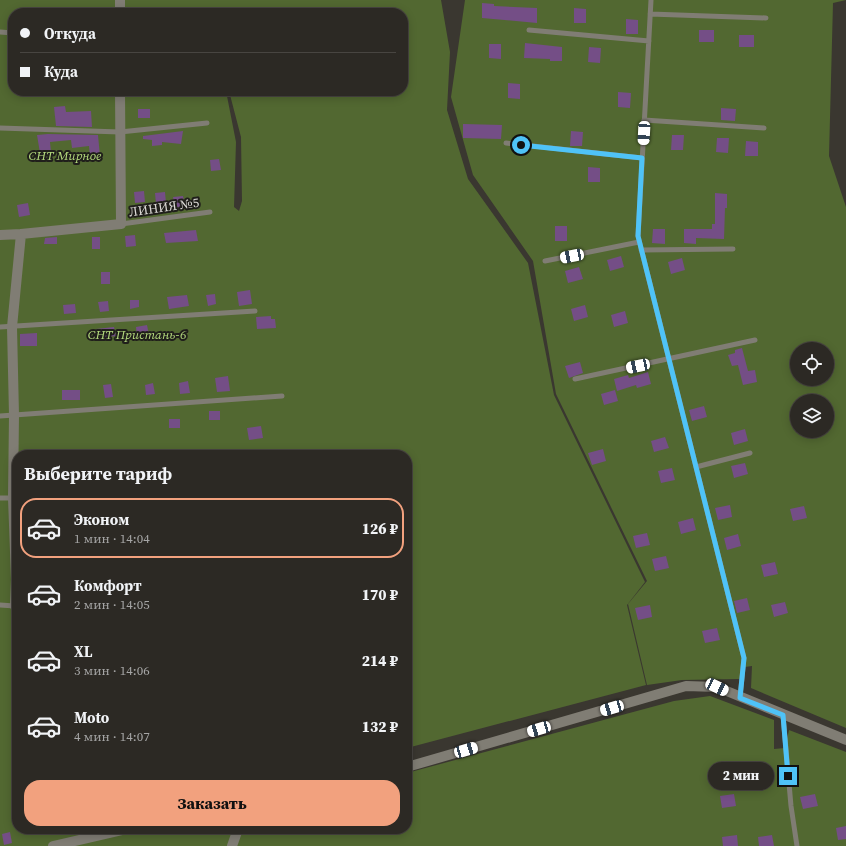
<!DOCTYPE html>
<html lang="ru">
<meta charset="utf-8">
<style>
body{margin:0;font-family:"Source Serif 4",serif;background:#34312c;color:#f1f3f6;height:100vh;display:flex;flex-direction:column;font-size:15px;white-space:nowrap}
*{box-sizing:border-box;margin:0}
p{font-size:13px;color:#a6a6a6}
.icon{flex:none;width:22px;height:22px;fill:none;stroke:currentColor;stroke-width:2;stroke-linecap:round;stroke-linejoin:round}
.map{position:relative;flex:1;overflow:hidden}
.sheet{position:absolute;left:12px;top:450px;width:400px;height:384px;display:flex;flex-direction:column;background:#2c2924;border-radius:16px;box-shadow:0 2px 10px #0003,0 0 0 1px #484541}
.sheet>*{flex:none}
.banner{position:absolute;left:8px;top:8px;width:400px;height:88px;border-radius:16px;box-shadow:0 2px 10px #0003,0 0 0 1px #484541;display:grid;align-content:center;height:88px;padding:0 12px;background:#2c2924}
.controls{position:absolute;left:790px;top:342px;display:grid;gap:8px}
.controls a{display:grid;place-items:center;width:44px;height:44px;border-radius:50%;background:#2c2924;box-shadow:0 2px 10px #0003,0 0 0 1px #484541;font-size:20px}
.end{position:absolute;width:18px;height:18px;margin:-9px;border:5px solid #4fc3f7;background:#111;box-shadow:0 0 0 2px #111}
.from{border-radius:50%}
.bubble{position:absolute;height:28px;border-radius:14px;background:#2c2924;box-shadow:0 2px 10px #0003,0 0 0 1px #484541;font-size:13px;font-weight:800;line-height:28px;text-align:center}
.car{position:absolute;width:12px;height:24px;margin:-12px -6px;border-radius:5px;box-shadow:0 0 3px 1px #0007;background:linear-gradient(#fff 24%,#345 0 40%,#fff 0 76%,#345 0 86%,#fff 0)}
.banner b{display:flex;align-items:center;gap:14px;height:38px;font-size:15px}
.banner b+b{border-top:1px solid #484541}
.banner i{width:10px;height:10px;background:#f1f3f6}
ul{padding:0;list-style:none}
li{display:flex;align-items:center;gap:12px;height:60px;margin:0 8px 6px;padding:0 4px;border:2px solid transparent;border-radius:16px}
li div{flex:1}
li b{display:block;font-size:15px}
li em{font-style:normal;font-weight:800}
li.on{border-color:#f2a17e}
li>.icon{width:36px;height:36px;stroke-width:1.5}
h2{padding:0 12px;font-size:18px;line-height:48px}
.action{display:flex;gap:8px;margin-top:auto;padding:8px 12px}
.action a{flex:1;height:46px;border-radius:16px;background:#f2a17e;color:#111;font-size:16px;font-weight:800;line-height:46px;text-align:center}
.map>svg:first-child{display:block}
</style>
<div class="map">
<svg width="846" height="846" viewBox="0 0 846 846">
<rect width="100%" height="100%" fill="#3a3730"/>
<path fill="#526831" fill-rule="evenodd" d="M 0,0 L 441,0 L 450,52 L 447,110 L 468,179 L 528,263 L 554,395 L 645,582 L 627,605 L 646,685 L 407,748 L 407,455 L 17,455 L 17,829 L 407,829 L 407,773 L 674,701 L 710,696 L 774,720 L 774,749 L 785,748 L 789,730 L 846,752 L 846,846 L 0,846 ZM 13,13 L 403,13 L 403,91 L 229,91 L 241,137 L 242,201 L 239,211 L 234,207 L 236,142 L 226,91 L 13,91 Z
M 465,0 L 846,0 L 833,3 L 829,156 L 846,207 L 846,728 L 751,688 L 752,666 L 745,667 L 739,679 L 682,680 L 647,685 L 628,604 L 647,581 L 556,394 L 533,261 L 473,175 L 451,97 ZM 797,349 L 827,349 L 827,379 L 797,379 ZM 797,401 L 827,401 L 827,431 L 797,431 Z"/>
<path fill="#744e86" d="M 482,3 L 494,4 L 494,6 L 537,8 L 537,23 L 482,18 Z
M 574,8 L 586,9 L 586,23 L 574,23 Z
M 626,19 L 638,20 L 638,34 L 626,34 Z
M 699,30 L 714,30 L 714,42 L 699,42 Z
M 739,35 L 754,35 L 754,47 L 739,47 Z
M 525,43 L 562,47 L 562,61 L 550,61 L 550,59 L 524,58 Z
M 489,44 L 501,44 L 501,59 L 489,58 Z
M 589,47 L 601,48 L 600,63 L 588,62 Z
M 508,83 L 520,84 L 520,99 L 508,98 Z
M 618,92 L 631,93 L 630,108 L 618,107 Z
M 65,106 L 66,112 L 91,111 L 92,127 L 56,126 L 54,107 Z
M 721,108 L 736,109 L 735,121 L 721,120 Z
M 138,109 L 150,109 L 150,118 L 138,118 Z
M 463,124 L 502,125 L 501,139 L 463,138 Z
M 183,131 L 181,144 L 162,142 L 162,145 L 152,146 L 152,140 L 143,139 L 143,136 Z
M 571,131 L 583,132 L 582,146 L 570,146 Z
M 48,134 L 98,135 L 100,156 L 90,157 L 89,146 L 72,148 L 71,140 L 50,142 L 51,152 L 40,153 L 37,135 Z
M 672,135 L 684,135 L 683,150 L 671,150 Z
M 717,138 L 729,138 L 728,153 L 716,152 Z
M 746,141 L 758,142 L 758,156 L 745,156 Z
M 219,159 L 221,170 L 211,171 L 210,160 Z
M 588,167 L 600,168 L 600,182 L 588,182 Z
M 144,191 L 145,202 L 135,203 L 134,192 Z
M 165,192 L 166,203 L 156,204 L 155,193 Z
M 715,193 L 727,194 L 727,208 L 725,208 L 724,239 L 696,238 L 696,244 L 684,243 L 684,229 L 712,229 L 712,224 L 715,224 Z
M 183,196 L 185,206 L 175,208 L 173,197 Z
M 28,203 L 30,215 L 19,217 L 17,205 Z
M 555,226 L 567,226 L 567,241 L 555,241 Z
M 653,229 L 665,229 L 665,244 L 652,243 Z
M 196,230 L 198,241 L 166,243 L 164,233 Z
M 135,235 L 136,246 L 126,247 L 125,236 Z
M 57,237 L 57,244 L 44,244 L 45,238 Z
M 92,237 L 100,237 L 100,249 L 92,249 Z
M 621,256 L 624,267 L 610,271 L 607,260 Z
M 682,258 L 685,270 L 671,274 L 668,262 Z
M 579,267 L 583,279 L 568,283 L 565,271 Z
M 101,272 L 110,272 L 110,284 L 101,284 Z
M 250,290 L 252,304 L 239,306 L 237,292 Z
M 215,294 L 216,304 L 208,306 L 206,295 Z
M 187,295 L 189,306 L 169,309 L 167,297 Z
M 130,300 L 139,300 L 139,307 L 130,309 Z
M 108,301 L 109,311 L 100,312 L 98,302 Z
M 75,304 L 76,313 L 64,314 L 63,305 Z
M 585,305 L 588,317 L 574,321 L 571,309 Z
M 625,311 L 628,323 L 614,327 L 611,315 Z
M 271,316 L 271,319 L 275,319 L 276,328 L 257,329 L 256,317 Z
M 147,325 L 149,335 L 137,337 L 136,327 Z
M 114,327 L 116,336 L 97,338 L 96,329 Z
M 37,333 L 37,346 L 20,346 L 20,334 Z
M 742,348 L 748,371 L 755,370 L 757,382 L 743,385 L 738,365 L 732,366 L 728,355 L 735,353 L 735,350 Z
M 580,362 L 583,373 L 569,378 L 565,366 Z
M 648,372 L 651,384 L 637,388 L 636,385 L 617,391 L 614,379 L 628,375 L 629,378 Z
M 228,376 L 230,391 L 217,392 L 215,378 Z
M 188,381 L 190,393 L 180,394 L 179,383 Z
M 153,383 L 155,394 L 146,395 L 145,385 Z
M 111,384 L 113,397 L 105,398 L 103,385 Z
M 62,390 L 80,390 L 80,400 L 62,400 Z
M 615,390 L 618,401 L 604,405 L 601,394 Z
M 704,406 L 707,417 L 692,421 L 689,410 Z
M 209,411 L 220,411 L 220,420 L 209,420 Z
M 169,419 L 180,419 L 180,428 L 169,428 Z
M 261,426 L 263,438 L 249,440 L 247,428 Z
M 745,429 L 748,441 L 734,445 L 731,433 Z
M 665,437 L 669,448 L 654,452 L 651,441 Z
M 603,449 L 606,461 L 592,465 L 588,453 Z
M 745,463 L 748,474 L 734,478 L 731,466 Z
M 672,468 L 675,480 L 661,483 L 658,471 Z
M 730,505 L 732,517 L 718,520 L 715,508 Z
M 804,506 L 807,518 L 793,521 L 790,509 Z
M 693,518 L 696,530 L 681,534 L 678,522 Z
M 647,533 L 650,545 L 636,548 L 633,536 Z
M 738,534 L 741,546 L 727,550 L 724,538 Z
M 666,556 L 669,568 L 655,571 L 652,559 Z
M 775,562 L 778,574 L 764,577 L 761,565 Z
M 747,598 L 750,610 L 737,613 L 734,601 Z
M 785,602 L 788,613 L 774,617 L 771,605 Z
M 650,605 L 652,617 L 638,620 L 635,608 Z
M 717,628 L 720,640 L 705,643 L 702,631 Z
M 769,765 L 771,777 L 756,779 L 754,767 Z
M 734,794 L 736,806 L 722,808 L 720,796 Z
M 815,794 L 818,806 L 803,809 L 800,797 Z
M 846,826 L 846,839 L 838,840 L 836,828 Z
M 10,832 L 12,843 L 4,845 L 2,834 Z
M 737,835 L 738,846 L 723,846 L 722,837 Z
M 772,835 L 774,846 L 759,846 L 758,837 Z"/>
<g fill="none" stroke-linecap="round" stroke-linejoin="round">
<path stroke="#807d74" stroke-width="5" d="M 651,0 L 638,236 L 744,658 L 740,697
M 650,14 L 766,18
M 529,30 L 649,41
M 0,32 L 13,33
M 644,120 L 764,128
M 0,128 L 120,132 L 207,123
M 506,143 L 642,158
M 121,224 L 210,212
M 641,250 L 733,249
M 545,261 L 639,242
M 0,327 L 255,311
M 575,379 L 755,340
M 0,416 L 282,396
M 696,467 L 750,453
M 0,498 L 14,498
M 0,605 L 15,606
M 783,715 L 791,806 L 797,846"/>
<path stroke="#807d74" stroke-width="10" d="M 120,0 L 120,13
M 0,235 L 21,234
M 17,611 L 15,606 L 16,579 L 13,498 L 14,415 L 12,327 L 21,234 L 121,224 L 120,91
M 407,767 L 686,686 L 717,687 L 846,740
M 53,846 L 127,829
M 232,846 L 238,829"/>
</g>
<g fill="none" stroke-linecap="round" stroke-linejoin="round">
<path stroke="#4fc3f7" stroke-width="5" d="M 521,145 L 642,158 L 638,236 L 744,658 L 740,698 L 783,715 L 788,776"/>
</g>
<g text-anchor="middle" dominant-baseline="central" stroke-width="4" stroke-linejoin="round" paint-order="stroke">
<g font-size="13" font-style="italic" fill="#b4da7d" stroke="#201f1b">
<text x="65" y="155">СНТ Мирное</text>
<text x="137" y="334">СНТ Пристань-6</text>
</g>
<g font-size="13" fill="#dddbd7" stroke="#201f1b">
<text transform="translate(164 207) rotate(-8)">ЛИНИЯ №5</text>
</g>
</g>
</svg>
<div class="controls">
<a><svg class="icon" aria-label="locate" viewBox="0 0 24 24"><circle cx="12" cy="12" r="6"/><path d="M12 2v4M12 18v4M2 12h4M18 12h4"/></svg></a>
<a><svg class="icon" aria-label="layers" viewBox="0 0 24 24"><path d="M12 4l9 5-9 5-9-5zM3 14l9 5 9-5"/></svg></a>
</div>
<i class="end from" style="left:521px;top:145px"></i>
<i class="end" style="left:788px;top:776px"></i>
<div class="bubble" style="left:708px;top:762px;width:66px">2 мин</div>
<i class="car" style="left:644px;top:133px;rotate:183deg"></i>
<i class="car" style="left:572px;top:256px;rotate:259deg"></i>
<i class="car" style="left:638px;top:366px;rotate:258deg"></i>
<i class="car" style="left:717px;top:687px;rotate:115deg"></i>
<i class="car" style="left:612px;top:708px;rotate:254deg"></i>
<i class="car" style="left:539px;top:729px;rotate:254deg"></i>
<i class="car" style="left:466px;top:750px;rotate:74deg"></i>
<div class="banner">
<b><i class="from"></i>Откуда</b>
<b><i></i>Куда</b>
</div>
<section class="sheet">
<h2>Выберите тариф</h2>
<ul>
<li class="on"><svg class="icon" aria-label="car" viewBox="0 0 24 24"><path d="M5 17H2v-5l4-1 3-4h7l3 4 3 1v5h-3M9 17h6M6 11h13"/><circle cx="7" cy="17" r="2"/><circle cx="17" cy="17" r="2"/></svg><div><b>Эконом</b><p>1 мин · 14:04</p></div><em>126 ₽</em></li>
<li><svg class="icon" aria-label="car" viewBox="0 0 24 24"><path d="M5 17H2v-5l4-1 3-4h7l3 4 3 1v5h-3M9 17h6M6 11h13"/><circle cx="7" cy="17" r="2"/><circle cx="17" cy="17" r="2"/></svg><div><b>Комфорт</b><p>2 мин · 14:05</p></div><em>170 ₽</em></li>
<li><svg class="icon" aria-label="car" viewBox="0 0 24 24"><path d="M5 17H2v-5l4-1 3-4h7l3 4 3 1v5h-3M9 17h6M6 11h13"/><circle cx="7" cy="17" r="2"/><circle cx="17" cy="17" r="2"/></svg><div><b>XL</b><p>3 мин · 14:06</p></div><em>214 ₽</em></li>
<li><svg class="icon" aria-label="car" viewBox="0 0 24 24"><path d="M5 17H2v-5l4-1 3-4h7l3 4 3 1v5h-3M9 17h6M6 11h13"/><circle cx="7" cy="17" r="2"/><circle cx="17" cy="17" r="2"/></svg><div><b>Moto</b><p>4 мин · 14:07</p></div><em>132 ₽</em></li>
</ul>
<div class="action"><a>Заказать</a></div>
</section>
</div>
